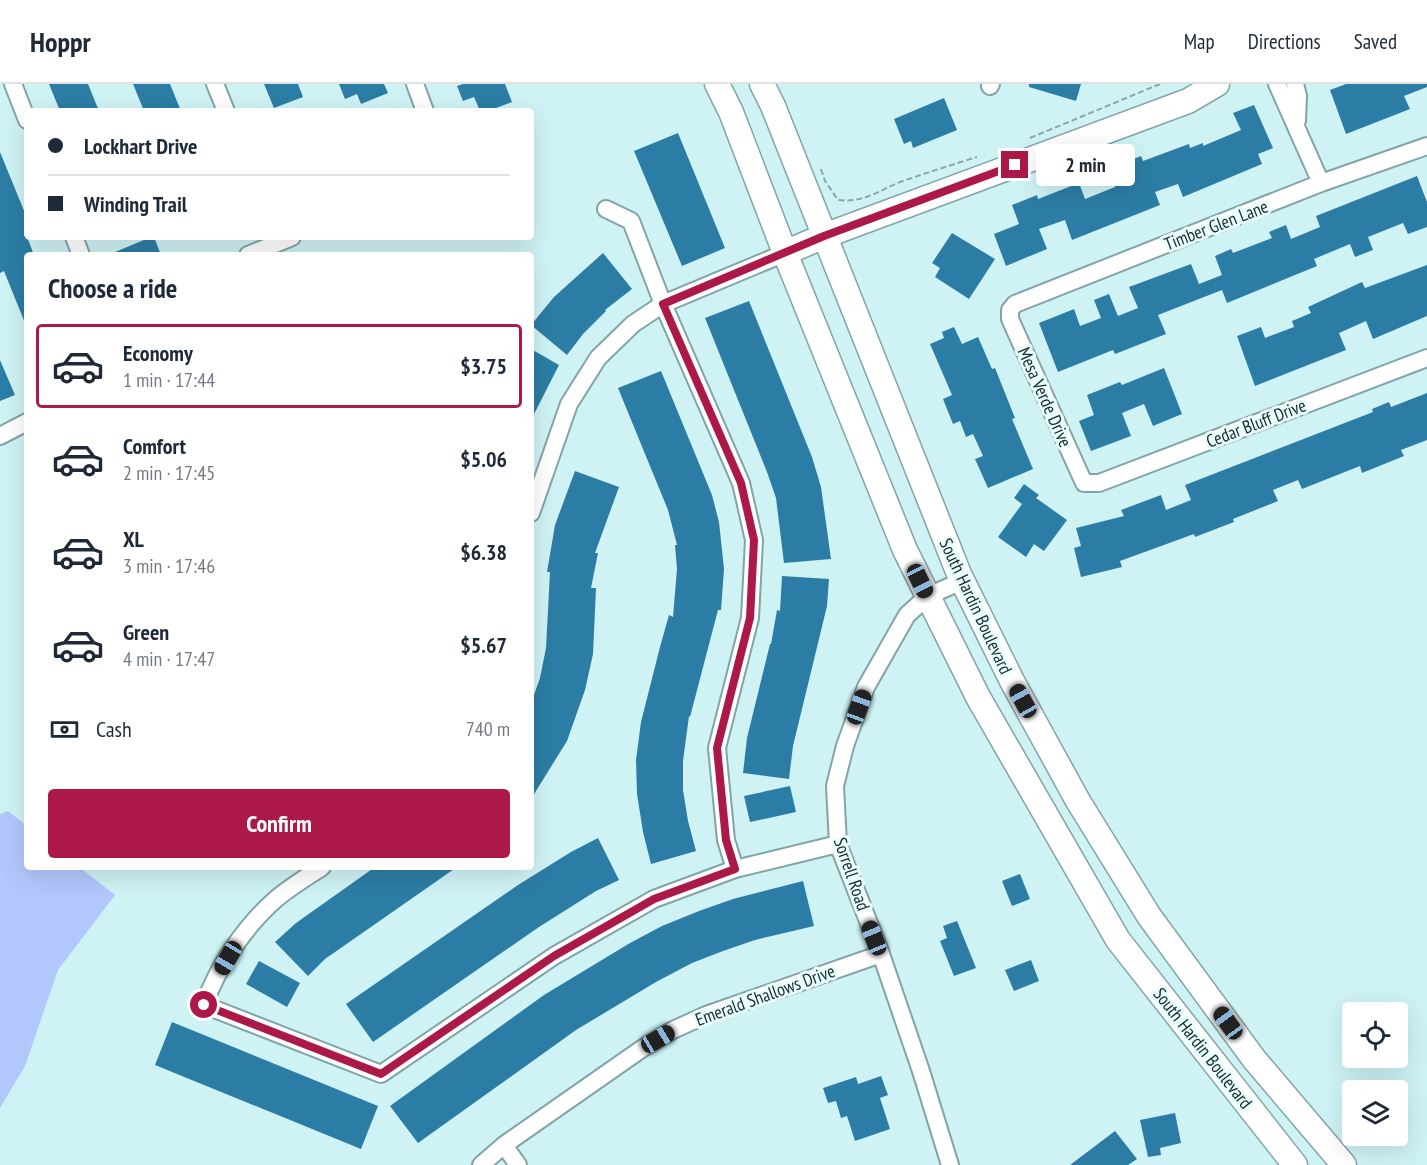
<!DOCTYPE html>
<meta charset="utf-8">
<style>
body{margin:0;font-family:"PT Sans Narrow",sans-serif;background:#f2f2f3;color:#1f2937;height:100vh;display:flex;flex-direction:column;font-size:22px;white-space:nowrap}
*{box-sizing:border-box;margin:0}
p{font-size:20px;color:#747a83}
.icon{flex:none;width:33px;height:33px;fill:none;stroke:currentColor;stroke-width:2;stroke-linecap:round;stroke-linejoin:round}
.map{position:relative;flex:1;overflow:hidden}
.details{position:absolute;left:24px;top:168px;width:510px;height:618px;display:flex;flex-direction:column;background:#fff;border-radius:6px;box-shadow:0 6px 24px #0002}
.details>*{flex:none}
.hud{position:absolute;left:24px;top:24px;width:510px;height:132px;border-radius:6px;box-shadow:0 6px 24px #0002;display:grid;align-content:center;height:132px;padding:0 24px;background:#fff}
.controls{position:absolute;left:1342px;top:918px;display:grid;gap:12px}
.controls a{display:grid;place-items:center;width:66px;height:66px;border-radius:6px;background:#fff;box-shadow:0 6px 24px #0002;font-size:30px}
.end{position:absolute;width:27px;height:27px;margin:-14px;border:8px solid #ac1948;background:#fff;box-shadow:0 0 0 3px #fff}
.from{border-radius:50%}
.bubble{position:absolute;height:42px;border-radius:6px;background:#fff;box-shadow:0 6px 24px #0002;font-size:20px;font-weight:800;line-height:42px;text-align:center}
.car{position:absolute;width:18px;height:36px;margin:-18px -9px;border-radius:8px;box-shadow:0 0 4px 2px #0007;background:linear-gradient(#222 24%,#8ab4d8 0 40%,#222 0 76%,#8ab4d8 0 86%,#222 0)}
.hud b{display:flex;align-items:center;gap:21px;height:57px;font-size:22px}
.hud b+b{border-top:2px solid #e0e1e3}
.hud i{width:15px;height:15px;background:#1f2937}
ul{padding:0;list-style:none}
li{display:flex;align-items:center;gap:18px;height:84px;margin:0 12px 9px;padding:0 12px;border:3px solid transparent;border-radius:6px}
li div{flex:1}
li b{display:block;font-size:22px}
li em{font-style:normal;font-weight:800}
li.selected{border-color:#ac1948}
li>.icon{width:54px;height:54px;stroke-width:1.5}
h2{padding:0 24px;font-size:27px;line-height:72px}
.pay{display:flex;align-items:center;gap:15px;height:66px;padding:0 24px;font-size:22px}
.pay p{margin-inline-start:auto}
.button{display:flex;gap:12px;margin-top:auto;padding:12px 24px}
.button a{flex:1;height:69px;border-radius:6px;background:#ac1948;color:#fff;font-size:24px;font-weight:800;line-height:69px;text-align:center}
header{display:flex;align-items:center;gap:36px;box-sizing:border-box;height:84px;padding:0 30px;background:#fff;border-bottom:2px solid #e0e1e3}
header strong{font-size:28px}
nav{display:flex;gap:33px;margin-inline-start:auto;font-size:21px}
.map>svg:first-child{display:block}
</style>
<header>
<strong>Hoppr</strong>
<nav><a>Map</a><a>Directions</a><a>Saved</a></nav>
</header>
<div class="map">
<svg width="1427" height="1081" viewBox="0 0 1427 1081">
<rect width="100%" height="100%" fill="#cff3f5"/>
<path fill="#b2c7fc" d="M 8,727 L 27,742 L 27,783 L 79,783 L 115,811 L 58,886 L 25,982 L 0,1024 L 0,730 Z"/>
<path fill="#2c7da5" d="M 49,0 L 88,0 L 99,27 L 60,27 Z
M 133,0 L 170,0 L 181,27 L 144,27 Z
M 264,0 L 298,0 L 303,13 L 274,24 Z
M 339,0 L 384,0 L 388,9 L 361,20 L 357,10 L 345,15 Z
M 463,0 L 505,0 L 512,18 L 488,27 L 480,27 L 474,13 L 463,17 L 457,2 Z
M 1029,0 L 1081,0 L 1076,17 L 1029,3 Z
M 1346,0 L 1427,0 L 1427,3 L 1404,12 L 1410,25 L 1346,50 L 1330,6 Z
M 944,14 L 957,46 L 913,64 L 911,57 L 904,60 L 894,35 Z
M 1254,21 L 1273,64 L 1258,70 L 1262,80 L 1183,113 L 1178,100 L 1155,108 L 1160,121 L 1072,156 L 1065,136 L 1039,145 L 1047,165 L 1006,182 L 994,150 L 1019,140 L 1012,121 L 1037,111 L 1038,115 L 1079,99 L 1085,115 L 1115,103 L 1108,85 L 1141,72 L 1143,77 L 1189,60 L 1190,64 L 1203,59 L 1203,62 L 1241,46 L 1233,29 Z
M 678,49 L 725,164 L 682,182 L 634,67 Z
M 0,68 L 27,134 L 27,153 L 34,171 L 27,171 L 27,244 L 4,187 L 0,189 Z
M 1417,92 L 1427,118 L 1427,143 L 1408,150 L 1403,139 L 1368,153 L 1373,166 L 1355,173 L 1350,160 L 1314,175 L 1317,182 L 1227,219 L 1222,206 L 1158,231 L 1166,250 L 1115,270 L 1113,266 L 1058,288 L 1039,239 L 1074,225 L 1080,242 L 1101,234 L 1094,216 L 1109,210 L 1118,232 L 1138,224 L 1129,203 L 1191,180 L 1199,200 L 1222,191 L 1215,172 L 1231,165 L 1233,169 L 1272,154 L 1269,148 L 1286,141 L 1291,155 L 1320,143 L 1316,132 Z
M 952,149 L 995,175 L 969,215 L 935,193 L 940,184 L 932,179 Z
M 151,153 L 154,153 L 161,171 L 108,171 Z
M 603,169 L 632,205 L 605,226 L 606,227 L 583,250 L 567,271 L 531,241 L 554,213 Z
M 1427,181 L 1427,232 L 1373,255 L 1366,237 L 1339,249 L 1346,266 L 1255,302 L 1237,252 L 1261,243 L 1265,254 L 1294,243 L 1292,237 L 1311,229 L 1308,223 L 1362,198 L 1365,204 Z
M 749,217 L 812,373 L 821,403 L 831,475 L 784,479 L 776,414 L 767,388 L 705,234 Z
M 954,243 L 962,260 L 978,253 L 992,285 L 995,284 L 1015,334 L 1012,335 L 1033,385 L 988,404 L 975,375 L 983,372 L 973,350 L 966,353 L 960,337 L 953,340 L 943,315 L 952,311 L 930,260 L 944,254 L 942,248 Z
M 531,265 L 559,281 L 531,336 Z
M 0,276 L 15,311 L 0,317 Z
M 1164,284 L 1182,330 L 1153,342 L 1144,320 L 1122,329 L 1131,352 L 1091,367 L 1079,337 L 1094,331 L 1087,311 L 1120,298 L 1122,301 Z
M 661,287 L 712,411 L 719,438 L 724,485 L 721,526 L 718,526 L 690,633 L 689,632 L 683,677 L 683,706 L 688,737 L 696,767 L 651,780 L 643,748 L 637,710 L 636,676 L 641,638 L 660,563 L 669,531 L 673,533 L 677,485 L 675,461 L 677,461 L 668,426 L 618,304 Z
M 1427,309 L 1427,356 L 1401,366 L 1404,372 L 1362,389 L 1360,382 L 1302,405 L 1298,396 L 1273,406 L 1278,417 L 1233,435 L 1234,438 L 1195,453 L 1194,450 L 1120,477 L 1122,483 L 1081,493 L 1074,464 L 1081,462 L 1076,444 L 1124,432 L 1121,426 L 1161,411 L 1166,426 L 1191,416 L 1185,401 L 1373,328 L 1372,325 L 1389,318 L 1391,323 Z
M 575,387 L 619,403 L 595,469 L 598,469 L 591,504 L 596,504 L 593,570 L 585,606 L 567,657 L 531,715 L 531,619 L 540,594 L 546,564 L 550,488 L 547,488 L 555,441 Z
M 1024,400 L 1039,411 L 1036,414 L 1067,436 L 1044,467 L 1034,460 L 1026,473 L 998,453 L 1022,420 L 1014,414 Z
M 782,492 L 829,495 L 827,522 L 793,662 L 789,695 L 743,689 L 747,654 L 770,560 L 771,560 L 777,526 L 780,527 Z
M 790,702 L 796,728 L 750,738 L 744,712 Z
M 598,754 L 619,796 L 596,807 L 539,843 L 373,958 L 346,920 L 518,801 L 571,768 Z
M 375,783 L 457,783 L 325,875 L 308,892 L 275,858 L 296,839 Z
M 1020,790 L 1030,815 L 1012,822 L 1002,797 Z
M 803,797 L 814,842 L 755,856 L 723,867 L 692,879 L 656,898 L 576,946 L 418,1059 L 390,1022 L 544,911 L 630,859 L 662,842 L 699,827 L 733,815 Z
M 957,837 L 976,884 L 954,892 L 940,857 L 947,854 L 943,842 Z
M 1031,876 L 1039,897 L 1014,907 L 1005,886 Z
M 259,877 L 300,899 L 287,923 L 246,900 Z
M 172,938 L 378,1022 L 361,1065 L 155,981 Z
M 881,992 L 888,1011 L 880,1014 L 890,1045 L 855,1057 L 847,1032 L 841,1034 L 836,1017 L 828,1019 L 823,1004 L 856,993 L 858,1000 Z
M 1175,1029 L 1181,1059 L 1160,1064 L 1161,1071 L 1148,1073 L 1140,1036 Z
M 1115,1047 L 1137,1075 L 1128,1081 L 1070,1081 Z"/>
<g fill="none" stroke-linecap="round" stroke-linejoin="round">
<g stroke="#82a4a6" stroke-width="20">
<path id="street" d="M 13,0 L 27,36
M 215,0 L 226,27
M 415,0 L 425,27
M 1277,0 L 1321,99
M 1295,0 L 1298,12 L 1297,37
M 990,2 L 991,0
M 1427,62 L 1321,99 L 1015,220 L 1010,226 L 1010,235 L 1084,399 L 1099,399 L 1427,274
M 606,125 L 631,137 L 663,220 L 741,399 L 754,456 L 750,534 L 717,664 L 726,756 L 735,785
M 74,153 L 81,171
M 248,171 L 292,153
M 0,352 L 27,338
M 531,429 L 569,320 L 598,274 L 633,240 L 663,220 L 785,169
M 322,783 C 307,793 290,803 276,815 C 245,842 218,882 204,921 L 381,990 L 554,872 L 654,815 L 735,785 L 838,760
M 504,1061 L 518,1081
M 481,1081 L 504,1061 L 643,964 L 673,946 L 706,931 L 881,870
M 950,1081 L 921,987 L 881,870 L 838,760 L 835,702 L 845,662 L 866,603 L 907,531 L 928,512 L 962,497"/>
</g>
<g stroke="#82a4a6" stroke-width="27">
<path id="secondary" d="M 717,0 L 731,28 L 785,169 L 905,466 L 978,613 L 1118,856 L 1295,1081
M 762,0 L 773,22 L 959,490 L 1012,597 L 1078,717 L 1149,832 L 1254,975 L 1344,1081
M 785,169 L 824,152 L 1188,17 L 1217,0"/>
</g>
<path stroke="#8aa6a8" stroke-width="2" stroke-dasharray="6 3" stroke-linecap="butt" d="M 1030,54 L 1160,0
M 821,85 L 825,97 L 838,116 C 864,119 878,107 900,98 C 926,89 951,81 977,73"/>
<use href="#street" stroke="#fff" stroke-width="16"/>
<use href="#secondary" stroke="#fff" stroke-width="24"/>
</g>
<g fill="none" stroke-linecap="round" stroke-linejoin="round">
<path stroke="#ac1948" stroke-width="8" d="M 204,921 L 381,990 L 554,872 L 654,815 L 735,785 L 726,756 L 717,664 L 750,534 L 754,456 L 741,399 L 663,220 L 824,152 L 1015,81"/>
</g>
<g text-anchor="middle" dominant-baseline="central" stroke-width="6" stroke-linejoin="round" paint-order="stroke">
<g font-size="18" fill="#1b292a" stroke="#e7fdfe">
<text transform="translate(1216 141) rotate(-21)">Timber Glen Lane</text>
<text transform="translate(1045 313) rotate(66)">Mesa Verde Drive</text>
<text transform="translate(1256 339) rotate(-21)">Cedar Bluff Drive</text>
<text transform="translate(976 522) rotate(65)">South Hardin Boulevard</text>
<text transform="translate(852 790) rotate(71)">Sorrell Road</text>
<text transform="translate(765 911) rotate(-20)">Emerald Shallows Drive</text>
<text transform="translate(1203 964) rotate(52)">South Hardin Boulevard</text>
</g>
</g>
</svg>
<div class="controls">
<a><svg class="icon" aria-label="locate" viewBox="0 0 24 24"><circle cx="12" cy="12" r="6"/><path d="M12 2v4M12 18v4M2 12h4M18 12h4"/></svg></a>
<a><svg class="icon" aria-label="layers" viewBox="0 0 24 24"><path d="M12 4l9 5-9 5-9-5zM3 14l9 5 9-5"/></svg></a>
</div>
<i class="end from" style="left:204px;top:921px"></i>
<i class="end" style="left:1015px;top:81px"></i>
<div class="bubble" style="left:1036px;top:60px;width:99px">2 min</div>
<i class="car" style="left:920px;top:497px;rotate:154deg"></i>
<i class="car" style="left:1023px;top:617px;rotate:331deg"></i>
<i class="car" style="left:859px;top:623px;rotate:20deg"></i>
<i class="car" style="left:874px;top:854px;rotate:338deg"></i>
<i class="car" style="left:228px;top:874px;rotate:210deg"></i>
<i class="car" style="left:1228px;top:939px;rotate:324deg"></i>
<i class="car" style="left:658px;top:955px;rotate:59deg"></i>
<div class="hud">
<b><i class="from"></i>Lockhart Drive</b>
<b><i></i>Winding Trail</b>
</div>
<section class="details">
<h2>Choose a ride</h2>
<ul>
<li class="selected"><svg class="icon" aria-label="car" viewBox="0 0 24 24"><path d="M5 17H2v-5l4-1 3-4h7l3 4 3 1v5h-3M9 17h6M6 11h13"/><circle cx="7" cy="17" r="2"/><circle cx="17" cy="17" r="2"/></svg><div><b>Economy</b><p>1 min · 17:44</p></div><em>$3.75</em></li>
<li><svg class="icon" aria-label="car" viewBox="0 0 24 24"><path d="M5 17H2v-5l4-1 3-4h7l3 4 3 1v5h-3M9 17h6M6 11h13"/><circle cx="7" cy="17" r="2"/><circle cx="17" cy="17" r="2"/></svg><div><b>Comfort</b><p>2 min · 17:45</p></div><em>$5.06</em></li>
<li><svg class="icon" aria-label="car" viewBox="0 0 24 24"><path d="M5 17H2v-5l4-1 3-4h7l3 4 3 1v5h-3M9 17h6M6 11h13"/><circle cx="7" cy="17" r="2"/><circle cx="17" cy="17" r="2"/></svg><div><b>XL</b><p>3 min · 17:46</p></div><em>$6.38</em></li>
<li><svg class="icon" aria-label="car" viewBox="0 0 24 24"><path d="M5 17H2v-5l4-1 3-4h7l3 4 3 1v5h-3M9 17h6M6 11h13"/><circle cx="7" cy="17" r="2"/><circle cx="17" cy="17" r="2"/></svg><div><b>Green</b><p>4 min · 17:47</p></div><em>$5.67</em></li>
</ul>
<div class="pay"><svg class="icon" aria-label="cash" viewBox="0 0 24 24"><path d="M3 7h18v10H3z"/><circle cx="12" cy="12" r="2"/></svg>Cash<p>740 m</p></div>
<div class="button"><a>Confirm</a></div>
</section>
</div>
